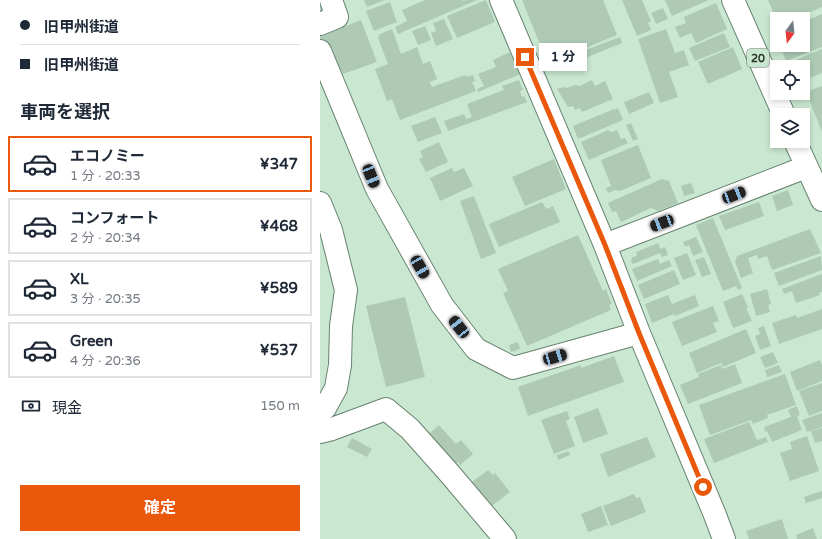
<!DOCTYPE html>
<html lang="ja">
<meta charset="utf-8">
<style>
body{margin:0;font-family:"Varela Round","Noto Sans JP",sans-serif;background:#f6f6f7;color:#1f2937;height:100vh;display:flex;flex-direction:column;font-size:15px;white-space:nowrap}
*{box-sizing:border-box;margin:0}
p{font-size:13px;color:#747a83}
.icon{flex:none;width:22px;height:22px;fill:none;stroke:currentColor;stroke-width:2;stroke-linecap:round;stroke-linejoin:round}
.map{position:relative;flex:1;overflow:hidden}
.details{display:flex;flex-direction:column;background:#fff;width:320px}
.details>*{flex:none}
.top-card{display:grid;align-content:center;height:88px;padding:0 20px;background:#fff}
.needle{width:26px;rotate:195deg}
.fabs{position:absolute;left:450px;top:12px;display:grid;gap:8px}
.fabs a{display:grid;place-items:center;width:40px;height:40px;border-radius:0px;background:#fff;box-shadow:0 2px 6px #0003;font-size:20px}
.end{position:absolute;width:18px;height:18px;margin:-9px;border:5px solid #ea580c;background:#fff;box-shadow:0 0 0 2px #fff}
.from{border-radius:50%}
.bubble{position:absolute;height:28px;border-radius:0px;background:#fff;box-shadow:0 2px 6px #0003;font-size:13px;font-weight:700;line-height:28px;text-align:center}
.car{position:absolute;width:12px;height:24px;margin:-12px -6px;border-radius:5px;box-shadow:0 0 3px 1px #0007;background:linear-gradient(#222 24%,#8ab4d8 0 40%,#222 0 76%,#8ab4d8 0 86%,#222 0)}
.top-card b{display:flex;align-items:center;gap:14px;height:38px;font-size:15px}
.top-card b+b{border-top:1px solid #e0e1e3}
.top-card i{width:10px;height:10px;background:#1f2937}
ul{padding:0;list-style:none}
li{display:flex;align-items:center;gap:12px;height:56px;margin:0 8px 6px;padding:0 12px;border:2px solid #e0e1e3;border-radius:0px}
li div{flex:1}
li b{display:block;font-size:15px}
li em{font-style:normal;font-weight:700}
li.on{border-color:#ea580c}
li>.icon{width:36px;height:36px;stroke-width:1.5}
h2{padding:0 20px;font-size:18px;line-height:48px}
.pay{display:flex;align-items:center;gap:10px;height:44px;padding:0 20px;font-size:15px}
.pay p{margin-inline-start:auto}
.cta{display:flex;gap:8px;margin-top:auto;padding:8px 20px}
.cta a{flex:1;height:46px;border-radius:0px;background:#ea580c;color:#fff;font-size:16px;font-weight:700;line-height:46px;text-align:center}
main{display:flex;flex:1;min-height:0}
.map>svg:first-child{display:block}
</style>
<main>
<section class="details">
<div class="top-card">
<b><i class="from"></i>旧甲州街道</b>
<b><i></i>旧甲州街道</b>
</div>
<h2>車両を選択</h2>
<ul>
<li class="on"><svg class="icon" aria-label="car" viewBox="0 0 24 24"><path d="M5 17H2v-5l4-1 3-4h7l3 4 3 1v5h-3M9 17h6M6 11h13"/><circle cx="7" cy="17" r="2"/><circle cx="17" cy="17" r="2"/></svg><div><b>エコノミー</b><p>1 分 · 20:33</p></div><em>¥347</em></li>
<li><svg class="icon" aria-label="car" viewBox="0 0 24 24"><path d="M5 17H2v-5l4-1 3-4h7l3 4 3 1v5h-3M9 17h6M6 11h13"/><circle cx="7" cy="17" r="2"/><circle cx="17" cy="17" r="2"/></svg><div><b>コンフォート</b><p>2 分 · 20:34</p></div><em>¥468</em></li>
<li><svg class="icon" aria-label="car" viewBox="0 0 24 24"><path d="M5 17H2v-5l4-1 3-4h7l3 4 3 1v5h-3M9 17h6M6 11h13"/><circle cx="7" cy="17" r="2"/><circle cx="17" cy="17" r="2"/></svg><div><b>XL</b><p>3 分 · 20:35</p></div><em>¥589</em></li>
<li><svg class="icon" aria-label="car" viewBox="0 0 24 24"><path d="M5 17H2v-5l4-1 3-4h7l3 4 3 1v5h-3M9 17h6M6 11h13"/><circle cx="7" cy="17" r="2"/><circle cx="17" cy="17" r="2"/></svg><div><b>Green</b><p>4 分 · 20:36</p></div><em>¥537</em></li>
</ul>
<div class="pay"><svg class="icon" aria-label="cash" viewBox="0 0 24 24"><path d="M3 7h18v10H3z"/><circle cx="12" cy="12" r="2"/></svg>現金<p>150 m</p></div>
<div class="cta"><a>確定</a></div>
</section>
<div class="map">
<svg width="502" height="539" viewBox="0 0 502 539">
<rect width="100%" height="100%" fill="#cae8d1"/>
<path fill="#aecab4" d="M 0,0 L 5,11 L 0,13 Z
M 44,0 L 65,0 L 47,7 Z
M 105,0 L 142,0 L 143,1 L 146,0 L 157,0 L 78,34 L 75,27 L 87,21 L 82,10 Z
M 166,0 L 175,22 L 137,38 L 127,16 Z
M 202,0 L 283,0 L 297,35 L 248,55 L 249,59 L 229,67 Z
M 302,0 L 322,0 L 331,21 L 328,23 L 331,30 L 317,36 Z
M 345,0 L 389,0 L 352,16 Z
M 448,0 L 502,0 L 502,7 L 476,19 L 456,19 Z
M 70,2 L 77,22 L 54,31 L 46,11 Z
M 396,3 L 407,29 L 376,43 L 371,33 L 360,38 L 355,27 L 366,23 L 364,17 Z
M 343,8 L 348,19 L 336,24 L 331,13 Z
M 502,14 L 502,47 L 466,61 L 460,45 L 483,45 L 483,22 Z
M 124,19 L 133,39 L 116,46 L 111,33 L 116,31 L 113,23 Z
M 41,20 L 57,62 L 23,74 L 22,71 L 5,78 L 9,61 L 0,38 L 0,36 Z
M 105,26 L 111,40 L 98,45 L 92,31 Z
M 72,29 L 81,54 L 97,47 L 103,64 L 110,61 L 117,79 L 110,82 L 112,87 L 145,75 L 146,77 L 153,75 L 155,81 L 152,82 L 156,91 L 80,120 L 72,99 L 67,101 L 55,69 L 68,64 L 58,38 L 60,34 Z
M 346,29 L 355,53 L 364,50 L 369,65 L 349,72 L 358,97 L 340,103 L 318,39 Z
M 404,33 L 410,47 L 375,61 L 369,48 Z
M 300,37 L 302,43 L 253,63 L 250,56 Z
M 413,47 L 422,69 L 388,84 L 378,62 Z
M 502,49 L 502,73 L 483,81 L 483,67 L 468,67 L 466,64 Z
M 190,52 L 200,74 L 158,92 L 157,89 L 164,86 L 158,74 L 176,67 L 173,60 Z
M 199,80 L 203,90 L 200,91 L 202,97 L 204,96 L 207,102 L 128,131 L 124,121 L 144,114 L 146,119 L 152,117 L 147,104 L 184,90 L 182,86 Z
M 272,80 L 275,86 L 285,81 L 293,99 L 262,112 L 260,108 L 255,110 L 253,106 L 248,107 L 237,89 L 243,87 L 247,88 L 255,85 L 260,86 Z
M 502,86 L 502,132 L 486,92 Z
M 329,92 L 334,103 L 309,114 L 304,102 Z
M 298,108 L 303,120 L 258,139 L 253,126 L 294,109 L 295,110 Z
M 115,117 L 122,133 L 98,142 L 91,126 Z
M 311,123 L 318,139 L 313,141 L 306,125 Z
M 288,130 L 292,132 L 297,130 L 301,139 L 305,138 L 308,143 L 269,160 L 261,142 Z
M 119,142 L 128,162 L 106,172 L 99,159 L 103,157 L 100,151 Z
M 318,145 L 331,178 L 300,191 L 295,190 L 288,193 L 286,188 L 291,186 L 281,160 Z
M 234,159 L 246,189 L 205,206 L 192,177 Z
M 132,168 L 134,172 L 144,168 L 153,186 L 120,201 L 110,178 Z
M 342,179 L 349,181 L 358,203 L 338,211 L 331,208 L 301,222 L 296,211 L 292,212 L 288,203 Z
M 371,183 L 375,193 L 364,196 L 361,186 Z
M 468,190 L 473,205 L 457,211 L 452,196 Z
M 154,196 L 176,253 L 161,259 L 140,201 Z
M 222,202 L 226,209 L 233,206 L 240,222 L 179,247 L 169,224 Z
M 439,202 L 444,216 L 405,230 L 399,216 Z
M 393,218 L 422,288 L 418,290 L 416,286 L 403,291 L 376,225 Z
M 490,229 L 501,253 L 452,270 L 447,256 L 438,259 L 437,255 L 428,258 L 433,273 L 421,278 L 415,262 L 417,256 Z
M 258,235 L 283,291 L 286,289 L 292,304 L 289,305 L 291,310 L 207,346 L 183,293 L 188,291 L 178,269 Z
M 376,237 L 383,252 L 373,256 L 369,245 L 365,247 L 363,242 Z
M 338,243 L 340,249 L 345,247 L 348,255 L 342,257 L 340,253 L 313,264 L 311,261 L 312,257 L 317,256 L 316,252 Z
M 367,253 L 376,275 L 363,280 L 354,258 Z
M 501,256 L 502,270 L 459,286 L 454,273 Z
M 384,257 L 391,274 L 382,277 L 375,260 Z
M 338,259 L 340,264 L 349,260 L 352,266 L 317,281 L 312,269 Z
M 354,270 L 360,284 L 324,299 L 318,285 Z
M 502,274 L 502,292 L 499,293 L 500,295 L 476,303 L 472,291 L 464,294 L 462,289 Z
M 447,289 L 451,304 L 448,305 L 450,312 L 436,316 L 430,294 Z
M 422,294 L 428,307 L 426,308 L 432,321 L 413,328 L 403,302 Z
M 348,295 L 352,304 L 375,295 L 379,306 L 355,316 L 354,314 L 332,323 L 325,304 Z
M 85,297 L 105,377 L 66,387 L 46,306 Z
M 393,306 L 399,321 L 393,323 L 397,332 L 362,346 L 352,322 Z
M 502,309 L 502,329 L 459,344 L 452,323 L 476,315 L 477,318 Z
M 444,326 L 451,346 L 440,350 L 435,336 L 440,334 L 438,328 Z
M 426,329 L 436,353 L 403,367 L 401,363 L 377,373 L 369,353 Z
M 198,342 L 200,349 L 191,352 L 189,345 Z
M 453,352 L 458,363 L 445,368 L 440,357 Z
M 294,356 L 304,382 L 208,416 L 198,387 L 261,365 L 261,368 Z
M 500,360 L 502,365 L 502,381 L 477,391 L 470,372 Z
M 415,364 L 422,383 L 368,404 L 360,385 L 379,377 L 378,374 L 401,365 L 402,369 Z
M 459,365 L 462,372 L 447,377 L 445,370 Z
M 465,374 L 476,405 L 447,415 L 448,418 L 433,424 L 431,420 L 390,435 L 379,405 Z
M 502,383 L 502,411 L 489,416 L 479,391 Z
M 477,406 L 480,415 L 477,416 L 482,430 L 452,442 L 447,431 L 445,432 L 444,427 L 471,417 L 468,410 Z
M 278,408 L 288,434 L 263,443 L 254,417 Z
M 247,411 L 250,419 L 246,421 L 255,446 L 234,454 L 221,420 Z
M 502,413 L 502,427 L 487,432 L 482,420 Z
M 429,422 L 437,440 L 446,437 L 448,442 L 394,463 L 384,439 Z
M 119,425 L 136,444 L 141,440 L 153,454 L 140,465 L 138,462 L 133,466 L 109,434 Z
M 502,428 L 502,441 L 495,443 L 491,431 Z
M 487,436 L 499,471 L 470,481 L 460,453 L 472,449 L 470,442 Z
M 327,437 L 336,457 L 288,477 L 280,454 Z
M 32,438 L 52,449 L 47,457 L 27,447 Z
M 249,451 L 250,455 L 238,460 L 237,455 Z
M 168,470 L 173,475 L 175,473 L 190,492 L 168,509 L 152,489 L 156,486 L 152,482 Z
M 502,491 L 502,498 L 486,503 L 484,497 Z
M 314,494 L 316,498 L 320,497 L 326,512 L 291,526 L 283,506 Z
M 281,506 L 288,525 L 268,532 L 261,514 Z
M 462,519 L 468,539 L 429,539 L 426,531 Z
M 493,528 L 497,539 L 477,539 L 476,535 Z"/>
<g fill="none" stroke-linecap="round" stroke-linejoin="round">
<g stroke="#67826e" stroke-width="24">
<path id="minor" d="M 181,0 L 285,245 L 319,333 L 395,515 L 404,539
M 0,24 L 17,17 L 11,0
M 0,51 L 57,189 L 122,305 L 156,349 L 193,368 L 319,333
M 0,203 L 11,230 L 26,290 L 21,326 L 20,365 L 16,388 L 5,408 L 0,412
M 285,245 L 486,167
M 0,432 L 12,429 L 66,409 L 90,429 L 130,474 L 185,539"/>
</g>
<g stroke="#67826e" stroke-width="24">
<path id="highway" d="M 413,0 L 464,115
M 475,141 L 502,200"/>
</g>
<use href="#minor" stroke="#fff" stroke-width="22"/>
<use href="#highway" stroke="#fff" stroke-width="22"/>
</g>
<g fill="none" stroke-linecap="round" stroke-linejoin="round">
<path stroke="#ea580c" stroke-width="5" d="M 205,57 L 285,245 L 319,333 L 383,487"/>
</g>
<g text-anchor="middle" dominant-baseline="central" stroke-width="4" stroke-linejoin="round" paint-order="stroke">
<rect fill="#cae8d1" stroke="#596b5e" stroke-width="1" x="427" y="49" width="22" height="18" rx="3"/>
<g font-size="11" font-weight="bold" fill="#29352c">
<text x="438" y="58">20</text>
</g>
</g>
</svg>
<div class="fabs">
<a><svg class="needle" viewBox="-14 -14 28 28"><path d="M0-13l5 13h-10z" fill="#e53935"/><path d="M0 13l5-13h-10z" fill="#747a83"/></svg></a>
<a><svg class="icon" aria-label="locate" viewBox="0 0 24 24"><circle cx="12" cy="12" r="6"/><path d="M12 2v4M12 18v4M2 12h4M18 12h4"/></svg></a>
<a><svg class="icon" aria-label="layers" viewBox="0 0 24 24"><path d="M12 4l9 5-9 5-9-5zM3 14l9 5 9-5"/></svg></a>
</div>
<i class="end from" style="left:383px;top:487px"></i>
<i class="end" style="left:205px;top:57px"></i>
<div class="bubble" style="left:219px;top:43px;width:48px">1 分</div>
<i class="car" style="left:51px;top:176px;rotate:158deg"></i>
<i class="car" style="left:414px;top:195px;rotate:69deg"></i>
<i class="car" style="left:342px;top:223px;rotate:249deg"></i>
<i class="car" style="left:100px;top:267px;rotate:150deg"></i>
<i class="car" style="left:139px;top:327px;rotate:322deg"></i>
<i class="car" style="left:235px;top:357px;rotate:74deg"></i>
</div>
</main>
